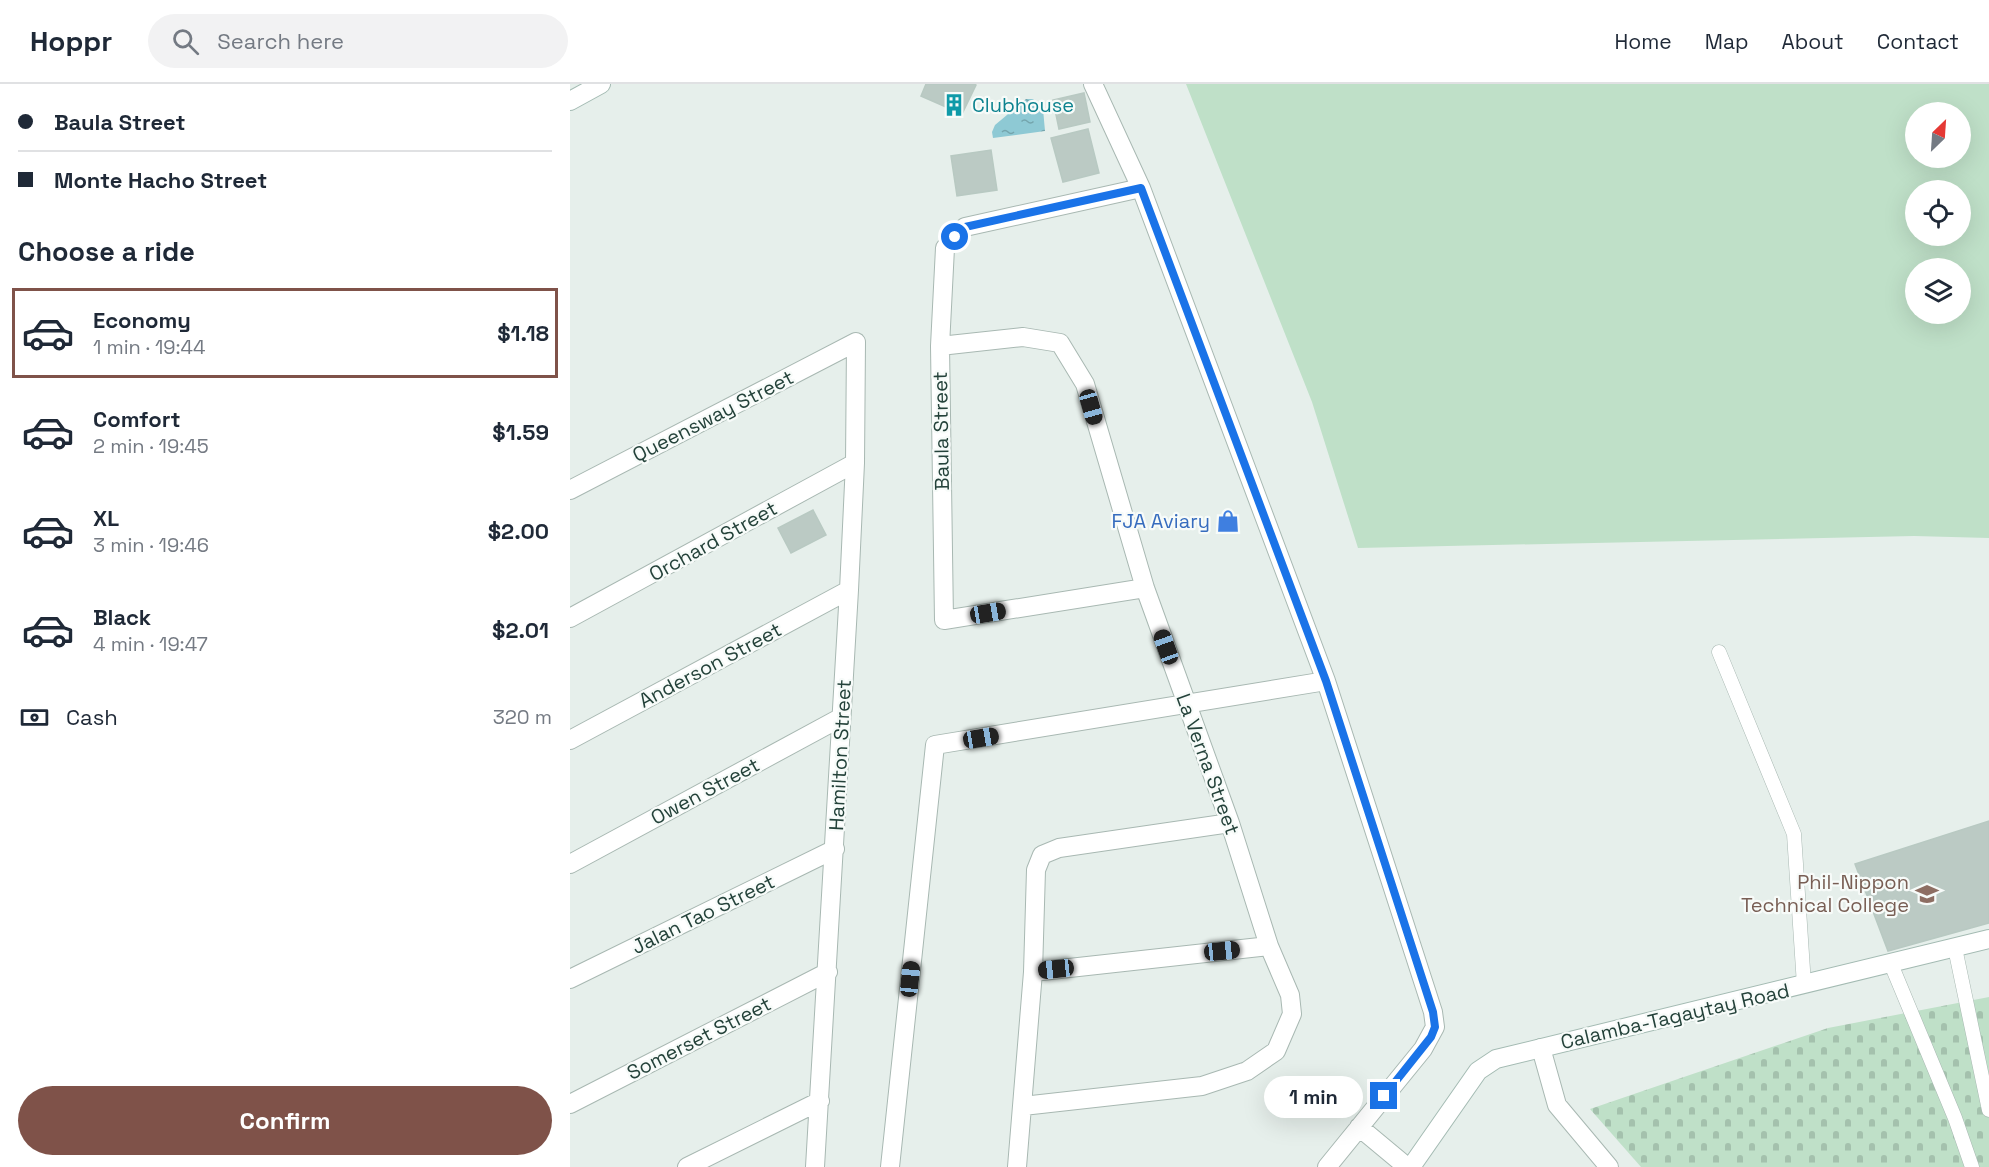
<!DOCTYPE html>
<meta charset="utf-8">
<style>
body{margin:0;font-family:"Space Grotesk",sans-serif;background:#f2f2f3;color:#1f2937;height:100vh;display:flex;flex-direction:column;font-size:22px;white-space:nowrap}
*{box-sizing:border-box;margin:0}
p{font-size:20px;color:#747a83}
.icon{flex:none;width:33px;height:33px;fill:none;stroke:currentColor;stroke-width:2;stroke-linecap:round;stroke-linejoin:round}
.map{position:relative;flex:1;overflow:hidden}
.side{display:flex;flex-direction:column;background:#fff;width:570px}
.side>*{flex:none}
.banner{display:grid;align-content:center;height:132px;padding:0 18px;background:#fff}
.needle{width:39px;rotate:25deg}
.buttons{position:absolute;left:1335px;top:18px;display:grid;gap:12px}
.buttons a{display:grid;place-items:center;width:66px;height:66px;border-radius:50%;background:#fff;box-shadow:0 6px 24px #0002;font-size:30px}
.end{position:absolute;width:27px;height:27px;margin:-14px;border:8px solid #1a73e8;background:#fff;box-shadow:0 0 0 3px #fff}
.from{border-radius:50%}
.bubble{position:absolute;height:42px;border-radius:21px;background:#fff;box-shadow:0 6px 24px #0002;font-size:20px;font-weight:800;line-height:42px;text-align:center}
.car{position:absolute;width:18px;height:36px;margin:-18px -9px;border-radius:8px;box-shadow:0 0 4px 2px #0007;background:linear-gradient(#222 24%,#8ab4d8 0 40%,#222 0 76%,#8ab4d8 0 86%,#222 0)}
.banner b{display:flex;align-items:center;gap:21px;height:57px;font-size:22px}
.banner b+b{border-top:2px solid #e0e1e3}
.banner i{width:15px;height:15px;background:#1f2937}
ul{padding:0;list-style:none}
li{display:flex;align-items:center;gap:18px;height:90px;margin:0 12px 9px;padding:0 6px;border:3px solid transparent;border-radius:0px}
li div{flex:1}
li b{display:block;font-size:22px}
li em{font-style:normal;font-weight:800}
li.on{border-color:#7f5249}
li>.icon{width:54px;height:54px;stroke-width:1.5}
h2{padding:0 18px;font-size:27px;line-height:72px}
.pay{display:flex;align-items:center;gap:15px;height:66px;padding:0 18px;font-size:22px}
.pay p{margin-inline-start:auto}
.cta{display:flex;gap:12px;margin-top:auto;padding:12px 18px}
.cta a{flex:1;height:69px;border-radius:36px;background:#7f5249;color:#fff;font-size:24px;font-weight:800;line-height:69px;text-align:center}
header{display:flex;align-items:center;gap:36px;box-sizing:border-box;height:84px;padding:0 30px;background:#fff;border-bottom:2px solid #e0e1e3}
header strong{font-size:28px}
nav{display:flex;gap:33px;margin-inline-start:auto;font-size:21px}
.search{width:420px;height:54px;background:#f2f2f3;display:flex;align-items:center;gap:15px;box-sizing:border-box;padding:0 21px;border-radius:33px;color:#747a83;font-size:22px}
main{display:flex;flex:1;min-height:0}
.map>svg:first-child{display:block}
</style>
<header>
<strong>Hoppr</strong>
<div class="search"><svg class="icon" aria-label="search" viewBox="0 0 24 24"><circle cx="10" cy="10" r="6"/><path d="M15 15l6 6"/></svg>Search here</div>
<nav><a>Home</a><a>Map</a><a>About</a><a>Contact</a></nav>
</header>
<main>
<section class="side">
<div class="banner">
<b><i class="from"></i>Baula Street</b>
<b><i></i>Monte Hacho Street</b>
</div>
<h2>Choose a ride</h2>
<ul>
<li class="on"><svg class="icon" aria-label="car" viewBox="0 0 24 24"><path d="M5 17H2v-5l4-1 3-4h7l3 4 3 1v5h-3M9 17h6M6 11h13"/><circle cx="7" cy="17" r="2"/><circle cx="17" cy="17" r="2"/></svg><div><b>Economy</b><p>1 min · 19:44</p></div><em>$1.18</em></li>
<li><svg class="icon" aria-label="car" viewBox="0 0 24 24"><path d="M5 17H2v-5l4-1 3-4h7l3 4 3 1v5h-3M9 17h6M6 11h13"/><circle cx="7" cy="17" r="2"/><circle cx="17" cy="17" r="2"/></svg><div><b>Comfort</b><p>2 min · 19:45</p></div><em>$1.59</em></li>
<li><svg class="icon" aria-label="car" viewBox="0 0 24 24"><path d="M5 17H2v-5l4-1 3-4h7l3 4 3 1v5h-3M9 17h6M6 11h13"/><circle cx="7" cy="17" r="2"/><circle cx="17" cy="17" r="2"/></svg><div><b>XL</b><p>3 min · 19:46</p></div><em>$2.00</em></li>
<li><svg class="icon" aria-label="car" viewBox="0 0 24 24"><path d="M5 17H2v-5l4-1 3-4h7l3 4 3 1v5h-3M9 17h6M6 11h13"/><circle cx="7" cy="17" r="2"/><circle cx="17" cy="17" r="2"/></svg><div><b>Black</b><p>4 min · 19:47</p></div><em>$2.01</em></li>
</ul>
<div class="pay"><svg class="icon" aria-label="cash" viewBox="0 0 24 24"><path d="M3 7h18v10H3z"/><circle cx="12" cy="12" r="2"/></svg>Cash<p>320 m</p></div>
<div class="cta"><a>Confirm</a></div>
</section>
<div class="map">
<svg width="1419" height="1083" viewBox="0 0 1419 1083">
<defs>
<pattern id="cemetery-stones" width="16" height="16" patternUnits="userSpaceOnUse" patternTransform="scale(1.5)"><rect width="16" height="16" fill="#bfe0c8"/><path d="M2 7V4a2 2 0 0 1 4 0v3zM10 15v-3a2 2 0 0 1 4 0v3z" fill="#a4c1ad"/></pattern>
<pattern id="water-ripples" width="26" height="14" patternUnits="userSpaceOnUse" patternTransform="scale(1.5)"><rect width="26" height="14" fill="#8ec9d4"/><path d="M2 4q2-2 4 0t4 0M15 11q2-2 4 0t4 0" fill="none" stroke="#74a5ad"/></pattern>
</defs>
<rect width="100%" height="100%" fill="#e6efeb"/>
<path fill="#bfe0c8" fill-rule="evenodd" d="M 616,0 L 1419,0 L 1419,454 L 1344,452 L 788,464 L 742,318 ZM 1346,28 L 1390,28 L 1390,74 L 1346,74 ZM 1346,106 L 1390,106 L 1390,152 L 1346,152 ZM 1346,184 L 1390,184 L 1390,230 L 1346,230 Z"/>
<path fill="url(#cemetery-stones)" d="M 1419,913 L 1419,1083 L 1071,1083 L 1020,1025 L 1258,944 Z"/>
<path fill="url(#water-ripples)" d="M 456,15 L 463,15 L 473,25 L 475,47 L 423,54 L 422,48 L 425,41 Z"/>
<path fill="#bbcac4" stroke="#b8c9c2" stroke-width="1.5" d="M 356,0 L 404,0 L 406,1 L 392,30 L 351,12 Z
M 514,9 L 520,38 L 489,45 L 483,16 Z
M 518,45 L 529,89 L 493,98 L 481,54 Z
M 421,66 L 427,106 L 387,112 L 381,72 Z
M 243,426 L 256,451 L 221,469 L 208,444 Z
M 1419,737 L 1419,839 L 1318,867 L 1285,780 Z"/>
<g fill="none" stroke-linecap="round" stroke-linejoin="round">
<g stroke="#a8b8b2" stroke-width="15">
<path id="lane" d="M 1149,568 L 1224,750 L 1234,901
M 1385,864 L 1419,1026
M 1321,880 L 1385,1034 L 1402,1083"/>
</g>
<g stroke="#a8b8b2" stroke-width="20">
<path id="street" d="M 523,0 L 571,104 L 756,597 L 863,928 L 865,943 L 853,965 L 757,1083
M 571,104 L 395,143 L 375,164 L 370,262 L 374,536 L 575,504
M 370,262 L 453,253 L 490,259 L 515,300 L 575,504 L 660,739 L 699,862 L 720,911 L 722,930 L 706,967 L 677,987 L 632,1002 L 453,1022
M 0,406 L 286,258 L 285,379 L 279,506 L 245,1083
M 0,534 L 285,379
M 0,656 L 279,506
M 0,780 L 270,634
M 463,888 L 699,862
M 0,895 L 265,765
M 971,964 L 987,1021 L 1039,1083
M 0,1020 L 258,888
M 789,1043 L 837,1083
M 117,1083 L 250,1017
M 320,1083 L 365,661 L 756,597
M 447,1083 L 463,888 L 466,786 L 472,771 L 489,764 L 660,739"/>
</g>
<g stroke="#a4bbb3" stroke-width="20">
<path id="secondary" d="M 0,17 L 31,0
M 841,1083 L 908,987 L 926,975 L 1419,855"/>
</g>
<use href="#lane" stroke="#fff" stroke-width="14"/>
<use href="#street" stroke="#fff" stroke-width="18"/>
<use href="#secondary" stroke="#fff" stroke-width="18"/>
</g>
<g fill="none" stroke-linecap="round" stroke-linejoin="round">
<path stroke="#1a73e8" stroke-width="8" d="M 385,153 L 395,143 L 571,104 L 756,597 L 863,928 L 865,943 L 861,953 L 814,1012"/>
</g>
<defs>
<g id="building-bare" transform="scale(1.8)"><path d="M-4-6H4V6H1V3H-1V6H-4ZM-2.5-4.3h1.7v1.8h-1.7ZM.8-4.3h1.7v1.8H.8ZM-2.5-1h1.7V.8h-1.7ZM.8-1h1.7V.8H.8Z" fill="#0f9aa8" stroke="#f7fbf9" stroke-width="2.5" paint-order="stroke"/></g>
<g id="shop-bare" transform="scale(1.8)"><path d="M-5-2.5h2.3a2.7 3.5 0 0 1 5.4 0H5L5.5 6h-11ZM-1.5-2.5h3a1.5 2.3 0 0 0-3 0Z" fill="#3f7fe0" stroke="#f7fbf9" stroke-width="2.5" paint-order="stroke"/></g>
<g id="university-bare" transform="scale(1.8)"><path d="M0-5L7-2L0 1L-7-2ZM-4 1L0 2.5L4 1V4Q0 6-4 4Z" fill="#8d6e63" stroke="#f7fbf9" stroke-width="2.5" paint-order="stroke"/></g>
</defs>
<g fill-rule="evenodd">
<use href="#building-bare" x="384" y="21"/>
<use href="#shop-bare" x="658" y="437"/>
<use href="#university-bare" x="1357" y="810"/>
</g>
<g text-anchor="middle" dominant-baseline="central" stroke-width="4.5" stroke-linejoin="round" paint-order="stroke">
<g font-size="20" fill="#0d838f" stroke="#f7fbf9" text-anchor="start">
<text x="402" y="21">Clubhouse</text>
</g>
<g font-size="20" fill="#24423a" stroke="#f7fbf9">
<text transform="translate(143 332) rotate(-27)">Queensway Street</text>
<text transform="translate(371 347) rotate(-91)">Baula Street</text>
<text transform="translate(143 457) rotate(-29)">Orchard Street</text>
<text transform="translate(140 581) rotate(-28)">Anderson Street</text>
<text transform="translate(270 671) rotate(-87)">Hamilton Street</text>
<text transform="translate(638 680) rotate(70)">La Verna Street</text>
<text transform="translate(135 707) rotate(-28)">Owen Street</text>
<text transform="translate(133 830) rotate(-26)">Jalan Tao Street</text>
<text transform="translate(1105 932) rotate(-13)">Calamba-Tagaytay Road</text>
<text transform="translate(129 954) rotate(-27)">Somerset Street</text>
</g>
<g font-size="20" fill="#366cbe" stroke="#f7fbf9" text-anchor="end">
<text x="640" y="437">FJA Aviary</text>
</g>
<g font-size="20" fill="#785e54" stroke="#f7fbf9" text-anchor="end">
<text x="1339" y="798">Phil-Nippon<tspan x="1339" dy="23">Technical College</tspan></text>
</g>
</g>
</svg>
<div class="buttons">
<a><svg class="needle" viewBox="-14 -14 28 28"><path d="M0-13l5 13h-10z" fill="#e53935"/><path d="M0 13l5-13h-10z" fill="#747a83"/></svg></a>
<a><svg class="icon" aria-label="locate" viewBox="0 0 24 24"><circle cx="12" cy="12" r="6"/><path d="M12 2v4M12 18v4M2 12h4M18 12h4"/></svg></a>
<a><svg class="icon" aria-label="layers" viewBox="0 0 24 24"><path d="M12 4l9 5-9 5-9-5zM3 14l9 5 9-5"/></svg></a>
</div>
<i class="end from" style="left:385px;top:153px"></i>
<i class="end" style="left:814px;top:1012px"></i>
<div class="bubble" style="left:694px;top:992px;width:99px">1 min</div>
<i class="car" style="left:521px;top:323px;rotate:164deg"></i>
<i class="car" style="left:418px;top:529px;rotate:81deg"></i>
<i class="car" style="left:596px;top:563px;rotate:340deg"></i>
<i class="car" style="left:411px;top:654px;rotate:81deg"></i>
<i class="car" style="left:652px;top:867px;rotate:84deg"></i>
<i class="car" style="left:486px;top:885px;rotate:264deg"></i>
<i class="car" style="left:340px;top:895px;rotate:6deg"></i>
</div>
</main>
